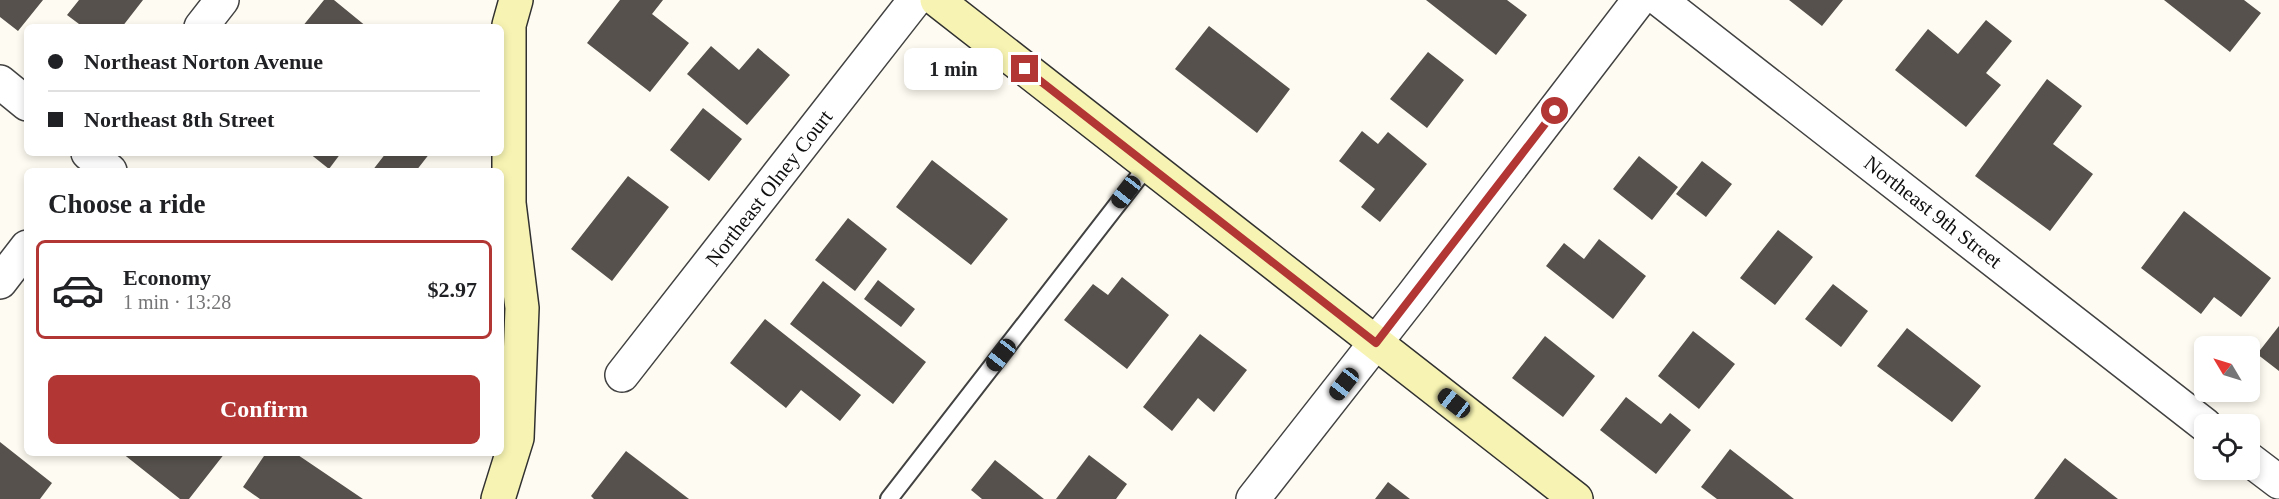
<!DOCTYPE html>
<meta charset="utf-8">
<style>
body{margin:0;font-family:"Times New Roman",serif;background:#f6f6f6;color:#202124;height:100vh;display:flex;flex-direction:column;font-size:22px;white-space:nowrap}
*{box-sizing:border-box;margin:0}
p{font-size:20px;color:#757577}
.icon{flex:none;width:33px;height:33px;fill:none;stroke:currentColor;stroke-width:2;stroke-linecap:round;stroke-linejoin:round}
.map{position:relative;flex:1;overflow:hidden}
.sheet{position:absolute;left:24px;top:168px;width:480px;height:288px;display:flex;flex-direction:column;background:#fff;border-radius:9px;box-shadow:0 3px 9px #0003}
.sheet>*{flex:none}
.banner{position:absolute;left:24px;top:24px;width:480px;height:132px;border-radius:9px;box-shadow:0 3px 9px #0003;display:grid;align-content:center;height:132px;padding:0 24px;background:#fff}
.needle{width:39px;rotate:308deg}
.tools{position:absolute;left:2194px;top:336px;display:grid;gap:12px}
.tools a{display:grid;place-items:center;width:66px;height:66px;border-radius:9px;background:#fff;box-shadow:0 3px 9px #0003;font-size:30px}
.end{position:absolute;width:27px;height:27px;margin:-14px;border:8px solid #b23634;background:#fff;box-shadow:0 0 0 3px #fff}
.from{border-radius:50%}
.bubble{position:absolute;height:42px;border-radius:9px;background:#fff;box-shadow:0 3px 9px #0003;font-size:20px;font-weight:700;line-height:42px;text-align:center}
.car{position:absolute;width:18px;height:36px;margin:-18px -9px;border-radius:8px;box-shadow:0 0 4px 2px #0007;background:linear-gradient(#222 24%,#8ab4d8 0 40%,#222 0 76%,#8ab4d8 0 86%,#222 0)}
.banner b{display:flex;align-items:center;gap:21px;height:57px;font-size:22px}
.banner b+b{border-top:2px solid #e0e0e0}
.banner i{width:15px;height:15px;background:#202124}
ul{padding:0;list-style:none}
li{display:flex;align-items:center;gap:18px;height:99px;margin:0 12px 9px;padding:0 12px;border:3px solid transparent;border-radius:9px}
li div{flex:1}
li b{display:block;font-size:22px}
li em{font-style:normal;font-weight:700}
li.selected{border-color:#b23634}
li>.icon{width:54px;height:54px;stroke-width:1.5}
h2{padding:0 24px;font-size:27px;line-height:72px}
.action{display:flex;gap:12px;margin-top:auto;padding:12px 24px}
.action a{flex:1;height:69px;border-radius:9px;background:#b23634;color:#fff;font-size:24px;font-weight:700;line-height:69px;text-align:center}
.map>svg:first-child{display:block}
</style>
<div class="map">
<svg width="2279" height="499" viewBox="0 0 2279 499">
<rect width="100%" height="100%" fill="#fefcf2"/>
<path fill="#56514c" d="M 0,0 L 43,0 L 18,31 L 0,17 Z
M 79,0 L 143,0 L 122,27 L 83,27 L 67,15 Z
M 324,0 L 334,0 L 367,27 L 302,27 Z
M 620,0 L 663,0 L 652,14 L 689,43 L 650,92 L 587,43 Z
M 1426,0 L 1507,0 L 1527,15 L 1496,55 Z
M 1789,0 L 1843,0 L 1822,26 Z
M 2164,0 L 2244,0 L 2261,13 L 2230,52 Z
M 1986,20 L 2012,41 L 1986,73 L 2001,85 L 1966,127 L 1895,70 L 1928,29 L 1958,54 Z
M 1209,26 L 1290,89 L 1257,133 L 1175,69 Z
M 711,46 L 739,70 L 758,48 L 790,75 L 747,125 L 687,74 Z
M 1428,52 L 1464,80 L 1427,128 L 1390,99 Z
M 2047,79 L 2082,106 L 2053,144 L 2093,174 L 2050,231 L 1975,176 Z
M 703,108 L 742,139 L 709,181 L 670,150 Z
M 1362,131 L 1378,144 L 1388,132 L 1427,164 L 1380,222 L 1361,207 L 1375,189 L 1339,161 Z
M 309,153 L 341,153 L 329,169 Z
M 386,153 L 430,153 L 416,171 L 372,171 Z
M 1639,156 L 1678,187 L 1652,220 L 1613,189 Z
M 932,160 L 1008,219 L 971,265 L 896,207 Z
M 1702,161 L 1732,184 L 1706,217 L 1676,194 Z
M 628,176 L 669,207 L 612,281 L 571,249 Z
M 2184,211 L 2271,278 L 2241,317 L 2214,297 L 2201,314 L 2141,268 Z
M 848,218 L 887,249 L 855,291 L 815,260 Z
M 1778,230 L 1813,257 L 1775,305 L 1740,278 Z
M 1599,239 L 1646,276 L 1613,319 L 1546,266 L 1564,243 L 1584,259 Z
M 1122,277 L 1169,315 L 1127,369 L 1064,320 L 1093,284 L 1108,295 Z
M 878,280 L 915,309 L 901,327 L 864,299 Z
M 823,281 L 926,362 L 893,404 L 790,324 Z
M 1833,284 L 1868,311 L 1841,347 L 1805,319 Z
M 765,319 L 861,395 L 840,421 L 801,390 L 786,408 L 730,363 Z
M 2279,326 L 2279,371 L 2257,354 Z
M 1907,328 L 1981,386 L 1952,422 L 1877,366 Z
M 1693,331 L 1735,364 L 1699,409 L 1658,376 Z
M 1200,334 L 1247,370 L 1214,412 L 1198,398 L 1172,431 L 1143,407 Z
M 1545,336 L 1595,376 L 1563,417 L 1512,378 Z
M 1626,397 L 1661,424 L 1670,413 L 1691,430 L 1656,474 L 1600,430 Z
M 0,442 L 52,483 L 40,499 L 0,499 Z
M 1730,449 L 1794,499 L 1717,499 L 1701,487 Z
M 626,451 L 689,499 L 594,499 L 591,496 Z
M 122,453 L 225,453 L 189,499 L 180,499 Z
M 266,453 L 295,453 L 363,499 L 260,499 L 243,487 Z
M 1089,455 L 1127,484 L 1116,499 L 1056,499 Z
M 2065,458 L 2118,499 L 2034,499 Z
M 995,460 L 1044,499 L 982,499 L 971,490 Z
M 1388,482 L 1410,499 L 1375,499 Z"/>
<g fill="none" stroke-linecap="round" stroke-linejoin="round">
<g stroke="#424242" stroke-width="20">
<path id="lane" d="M 889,499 L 1148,165"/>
</g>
<g stroke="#424242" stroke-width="36">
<path id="street" d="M 1660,0 L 2205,425
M 201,27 L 222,0
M 0,82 L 27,104
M 88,153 L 110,171
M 0,282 L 27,247
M 622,375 L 915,0
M 2250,460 L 2279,482
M 1253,499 L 1413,295 L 1639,0"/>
</g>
<g stroke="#313131" stroke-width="36">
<path id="secondary" d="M 937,0 L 1576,499
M 498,499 L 517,438 L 522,308 L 509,203 L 509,25 L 516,0"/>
</g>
<use href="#lane" stroke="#fff" stroke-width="16"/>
<use href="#street" stroke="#fff" stroke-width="33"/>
<use href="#secondary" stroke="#f7f4b3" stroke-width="33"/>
</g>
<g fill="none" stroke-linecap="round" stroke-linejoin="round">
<path stroke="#b23634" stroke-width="8" d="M 1025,69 L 1376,343 L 1555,111"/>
</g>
<g text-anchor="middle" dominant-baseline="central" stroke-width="6" stroke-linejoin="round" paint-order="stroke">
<g font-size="21" fill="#0f0f0f" stroke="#fff">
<text transform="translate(769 188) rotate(-52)">Northeast Olney Court</text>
<text transform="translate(1933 212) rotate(38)">Northeast 9th Street</text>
</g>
</g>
</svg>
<div class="tools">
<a><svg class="needle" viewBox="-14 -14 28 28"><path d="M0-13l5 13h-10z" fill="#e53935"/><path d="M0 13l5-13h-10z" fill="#757577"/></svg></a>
<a><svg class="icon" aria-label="locate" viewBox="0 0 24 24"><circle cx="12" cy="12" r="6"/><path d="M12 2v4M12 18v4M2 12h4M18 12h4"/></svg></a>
</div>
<i class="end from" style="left:1555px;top:111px"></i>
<i class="end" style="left:1025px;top:69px"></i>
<div class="bubble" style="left:904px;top:48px;width:99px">1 min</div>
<i class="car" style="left:1126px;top:192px;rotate:218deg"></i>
<i class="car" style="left:1001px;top:355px;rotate:218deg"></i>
<i class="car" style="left:1344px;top:384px;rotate:218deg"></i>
<i class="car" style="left:1454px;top:403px;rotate:308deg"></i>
<div class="banner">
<b><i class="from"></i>Northeast Norton Avenue</b>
<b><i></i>Northeast 8th Street</b>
</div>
<section class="sheet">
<h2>Choose a ride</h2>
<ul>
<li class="selected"><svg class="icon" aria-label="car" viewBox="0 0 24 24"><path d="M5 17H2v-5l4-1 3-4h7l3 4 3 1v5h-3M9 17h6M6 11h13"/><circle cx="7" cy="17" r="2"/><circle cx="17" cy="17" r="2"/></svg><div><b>Economy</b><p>1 min · 13:28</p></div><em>$2.97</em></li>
</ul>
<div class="action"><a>Confirm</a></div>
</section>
</div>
